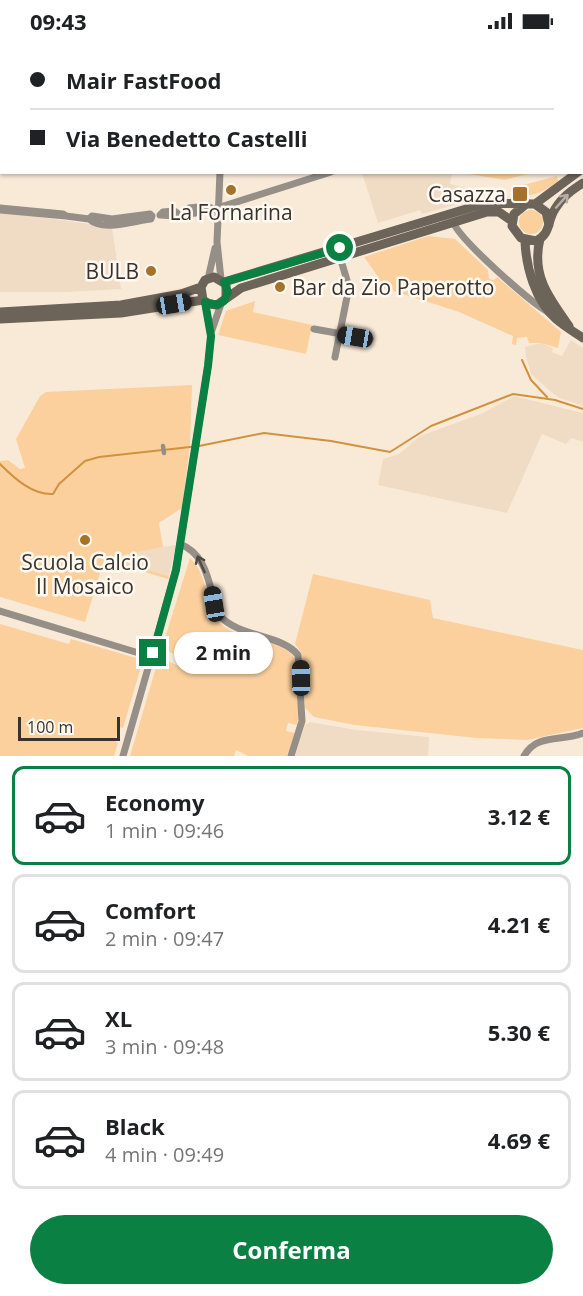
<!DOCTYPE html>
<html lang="it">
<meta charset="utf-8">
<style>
body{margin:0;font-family:"Open Sans",sans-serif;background:#f2f2f2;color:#202124;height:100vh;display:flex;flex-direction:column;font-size:22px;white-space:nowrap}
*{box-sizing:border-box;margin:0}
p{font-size:20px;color:#757577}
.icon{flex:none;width:33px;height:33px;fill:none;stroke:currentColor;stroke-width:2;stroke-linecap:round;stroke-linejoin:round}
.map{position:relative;height:714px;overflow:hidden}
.sheet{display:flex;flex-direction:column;background:#fff;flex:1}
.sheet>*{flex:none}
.top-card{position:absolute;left:0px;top:0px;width:584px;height:132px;box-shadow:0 2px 4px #0004;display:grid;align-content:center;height:132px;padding:0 30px;background:#fff}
.scale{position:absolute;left:18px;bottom:15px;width:102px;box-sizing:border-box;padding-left:6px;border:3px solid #39332d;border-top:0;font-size:16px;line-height:21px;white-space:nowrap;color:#39332d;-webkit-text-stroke:4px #fff9f2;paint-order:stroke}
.end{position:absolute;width:27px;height:27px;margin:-14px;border:8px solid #0b8043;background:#fff;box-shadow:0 0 0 3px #fff}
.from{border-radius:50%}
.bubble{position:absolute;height:42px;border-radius:21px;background:#fff;box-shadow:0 2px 4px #0004;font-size:20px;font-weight:700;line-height:42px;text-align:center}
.car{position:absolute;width:18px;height:36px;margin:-18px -9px;border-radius:8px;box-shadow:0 0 4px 2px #0007;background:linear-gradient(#222 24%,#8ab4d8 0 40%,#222 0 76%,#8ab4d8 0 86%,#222 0)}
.top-card b{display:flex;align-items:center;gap:21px;height:57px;font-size:22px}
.top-card b+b{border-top:2px solid #e0e0e0}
.top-card i{width:15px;height:15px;background:#202124}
ul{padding:10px 0 0;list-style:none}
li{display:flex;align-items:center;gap:18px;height:99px;margin:0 12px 9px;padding:0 18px;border:3px solid #e0e0e0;border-radius:12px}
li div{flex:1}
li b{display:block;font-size:22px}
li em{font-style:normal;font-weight:700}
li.active{border-color:#0b8043}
li>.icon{width:54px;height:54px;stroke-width:1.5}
.button{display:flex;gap:12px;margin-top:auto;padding:12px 30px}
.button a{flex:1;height:69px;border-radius:36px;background:#0b8043;color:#fff;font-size:24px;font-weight:700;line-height:69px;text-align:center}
.status{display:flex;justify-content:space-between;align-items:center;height:42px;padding:0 30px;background:#fff;direction:ltr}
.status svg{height:16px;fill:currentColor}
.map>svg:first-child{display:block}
</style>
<div class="status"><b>09:43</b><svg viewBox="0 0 49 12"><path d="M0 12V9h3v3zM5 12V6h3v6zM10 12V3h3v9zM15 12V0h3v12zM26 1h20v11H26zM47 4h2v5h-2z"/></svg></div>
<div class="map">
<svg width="583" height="714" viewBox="0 0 583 714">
<rect width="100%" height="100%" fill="#f9ead8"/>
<path fill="#f0dcc5" d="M 409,0 L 583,0 L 583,88 L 582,2 Z
M 362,131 L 452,131 L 450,142 L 470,147 L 473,158 L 422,172 L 420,168 L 378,181 Z
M 0,170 L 112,185 L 121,247 L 68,250 L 0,250 Z
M 571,298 L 583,306 L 583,364 L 560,356 L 551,350 L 531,332 L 526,315 L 525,305 L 541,301 L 553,306 L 552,310 L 562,314 Z
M 514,354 L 583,371 L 583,400 L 571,396 L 566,402 L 542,392 L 507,471 L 378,443 L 383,417 L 399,412 L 420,394 L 483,371 Z
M 176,503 L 169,534 L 108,516 L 163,505 Z
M 310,680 L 357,688 L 429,695 L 428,714 L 295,714 L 305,683 Z"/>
<path fill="#fbd09d" d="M 463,131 L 530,130 L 530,131 L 505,138 Z
M 557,134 L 558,139 C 547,148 537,153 523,154 L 520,144 Z
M519 180a12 12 0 1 1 24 0a12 12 0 1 1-24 0Z
M 428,194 L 455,197 L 488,228 L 489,237 L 494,238 L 497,235 L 561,290 L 558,306 L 541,301 L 529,301 L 527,295 L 517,296 L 516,303 L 512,302 L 513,294 L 459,270 L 381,245 L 379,236 L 364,215 Z
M 255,259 L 253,270 L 312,283 L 306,312 L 218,293 L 226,269 Z
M 192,343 L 190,403 L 182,466 L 159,481 L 163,505 L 109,516 L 169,534 L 168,537 L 104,518 L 85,580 L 0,555 L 0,419 L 8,418 L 20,427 L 25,426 L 16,397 L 40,354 L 46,350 Z
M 190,516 C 211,536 204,568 222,583 C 243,600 277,595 294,615 L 299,673 L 297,683 L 288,681 L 286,689 L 295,691 L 287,714 L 248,714 L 236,708 L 234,714 L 130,714 L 159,615 L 183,626 L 195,627 L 198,619 L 169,610 L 167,614 L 160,612 Z
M 313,532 L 430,558 L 433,576 L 583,608 L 583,686 L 527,698 L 477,696 L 354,683 L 314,675 L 305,666 L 302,612 L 295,602 Z
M 0,582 L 69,602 L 71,597 L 143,618 L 123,686 L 119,685 L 115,699 L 118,701 L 114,714 L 0,714 Z"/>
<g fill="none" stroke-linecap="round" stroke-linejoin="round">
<path stroke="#d0923e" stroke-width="2" d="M 522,318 L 531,338 L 547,355
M 0,422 C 14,436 32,453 53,452 L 59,442 L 85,419 L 99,415 L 199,404 L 264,391 L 331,399 L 390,410 L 431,384 L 513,352 L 555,358 L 583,367"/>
<path stroke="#958f88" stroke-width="4.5" d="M 163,404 L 164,411"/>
<path stroke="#958f88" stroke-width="7" d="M 67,2 L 67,0
M 228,2 L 228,0
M 0,21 L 2,21
M 220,130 L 217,200 L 221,237
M 0,166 L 63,172 L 66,174 L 0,168
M 211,166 L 207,164 L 189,166 L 187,170 L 189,172 L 208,169 L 331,130
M 174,169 L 177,171 L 175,174 L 160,173 L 163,170 Z
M 150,172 L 152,174 L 151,177 C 133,179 103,190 89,177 L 92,174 L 112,177 Z
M 66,174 L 89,177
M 453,180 C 461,199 529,259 548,270
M 208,237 L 215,206
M 314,287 L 370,297
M 212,288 L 221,262
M 335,315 L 349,245 L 340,215
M 180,502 C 201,510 207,530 212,551 C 213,558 214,567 219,573 C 239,596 281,592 298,613 L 302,679 L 291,714
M 0,569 L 152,615
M 123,714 L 176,528 L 208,324 L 211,294 L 205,260
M 524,714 C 537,691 561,700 583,691"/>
<path stroke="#6c6359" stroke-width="9" d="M 582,126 L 583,125
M 535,162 L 578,130
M 525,163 L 514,172 L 512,184 L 521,196 L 536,199 C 551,192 547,179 555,167 C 562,155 572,148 583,141
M 540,197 C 531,233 549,256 569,284
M 525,199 C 526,225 535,258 556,277 C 564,284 574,290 583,296
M 224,240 L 486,161 L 535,162 L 546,170 L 549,183
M 201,245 L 203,258 L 209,262 L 217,263 L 241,246 L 487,170 L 499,170 L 512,179
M 0,270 L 121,263 L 181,252 L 201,245 L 205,238 L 214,235 L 226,242 L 226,255
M 0,277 L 121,271 L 203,258"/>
</g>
<defs><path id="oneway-shaft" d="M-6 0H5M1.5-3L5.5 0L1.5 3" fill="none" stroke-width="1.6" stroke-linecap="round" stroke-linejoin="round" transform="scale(1.5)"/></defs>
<use stroke="#b6aea6" href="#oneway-shaft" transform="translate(562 159) rotate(-48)"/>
<use stroke="#504a44" href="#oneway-shaft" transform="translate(201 522) rotate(-114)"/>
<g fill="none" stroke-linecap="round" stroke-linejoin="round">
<path stroke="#0b8043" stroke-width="8" d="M 153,611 L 176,528 L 208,324 L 211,294 L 205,260 L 217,263 L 224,259 L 228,250 L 224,240 L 340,206"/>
</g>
<g fill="#a6722a" stroke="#fff9f2" stroke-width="2">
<circle cx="231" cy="148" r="6"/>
<rect x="512" y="144" width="16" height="16" rx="3"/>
<circle cx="151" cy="229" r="6"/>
<circle cx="280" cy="245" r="6"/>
<circle cx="85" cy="498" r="6"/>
</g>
<g text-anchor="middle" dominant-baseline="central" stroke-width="5" stroke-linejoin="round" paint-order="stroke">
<g font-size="21" fill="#39332d" stroke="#fff9f2" text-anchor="end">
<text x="506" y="152">Casazza</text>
<text x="231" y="170" text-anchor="middle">La Fornarina</text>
<text x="139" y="229">BULB</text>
<text x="292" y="245" text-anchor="start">Bar da Zio Paperotto</text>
<text x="85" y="520" text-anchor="middle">Scuola Calcio<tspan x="85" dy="24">Il Mosaico</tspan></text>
</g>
</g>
</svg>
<div class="scale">100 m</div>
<i class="end from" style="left:340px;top:206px"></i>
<i class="end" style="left:153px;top:611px"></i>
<div class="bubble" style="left:174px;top:590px;width:99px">2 min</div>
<i class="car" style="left:174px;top:262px;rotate:80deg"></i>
<i class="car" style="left:355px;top:295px;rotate:280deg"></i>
<i class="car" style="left:214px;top:562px;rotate:351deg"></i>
<i class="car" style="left:301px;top:636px;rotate:359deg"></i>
<div class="top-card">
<b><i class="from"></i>Mair FastFood</b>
<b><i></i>Via Benedetto Castelli</b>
</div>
</div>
<section class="sheet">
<ul>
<li class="active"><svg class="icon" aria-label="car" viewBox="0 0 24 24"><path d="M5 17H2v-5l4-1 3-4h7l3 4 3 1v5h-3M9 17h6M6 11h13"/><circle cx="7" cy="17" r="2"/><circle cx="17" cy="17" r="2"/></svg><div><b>Economy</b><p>1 min · 09:46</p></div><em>3.12 €</em></li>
<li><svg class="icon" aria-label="car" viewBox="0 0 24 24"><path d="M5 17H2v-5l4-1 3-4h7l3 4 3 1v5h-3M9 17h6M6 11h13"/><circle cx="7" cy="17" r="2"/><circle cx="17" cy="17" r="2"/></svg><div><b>Comfort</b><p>2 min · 09:47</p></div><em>4.21 €</em></li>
<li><svg class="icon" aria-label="car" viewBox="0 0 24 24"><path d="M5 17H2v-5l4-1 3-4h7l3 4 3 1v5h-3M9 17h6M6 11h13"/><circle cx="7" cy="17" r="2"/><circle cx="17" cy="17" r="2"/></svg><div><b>XL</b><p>3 min · 09:48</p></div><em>5.30 €</em></li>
<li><svg class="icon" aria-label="car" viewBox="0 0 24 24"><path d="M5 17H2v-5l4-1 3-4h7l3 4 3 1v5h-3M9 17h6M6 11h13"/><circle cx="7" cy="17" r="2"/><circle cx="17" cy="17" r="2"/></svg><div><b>Black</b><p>4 min · 09:49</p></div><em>4.69 €</em></li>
</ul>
<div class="button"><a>Conferma</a></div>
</section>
